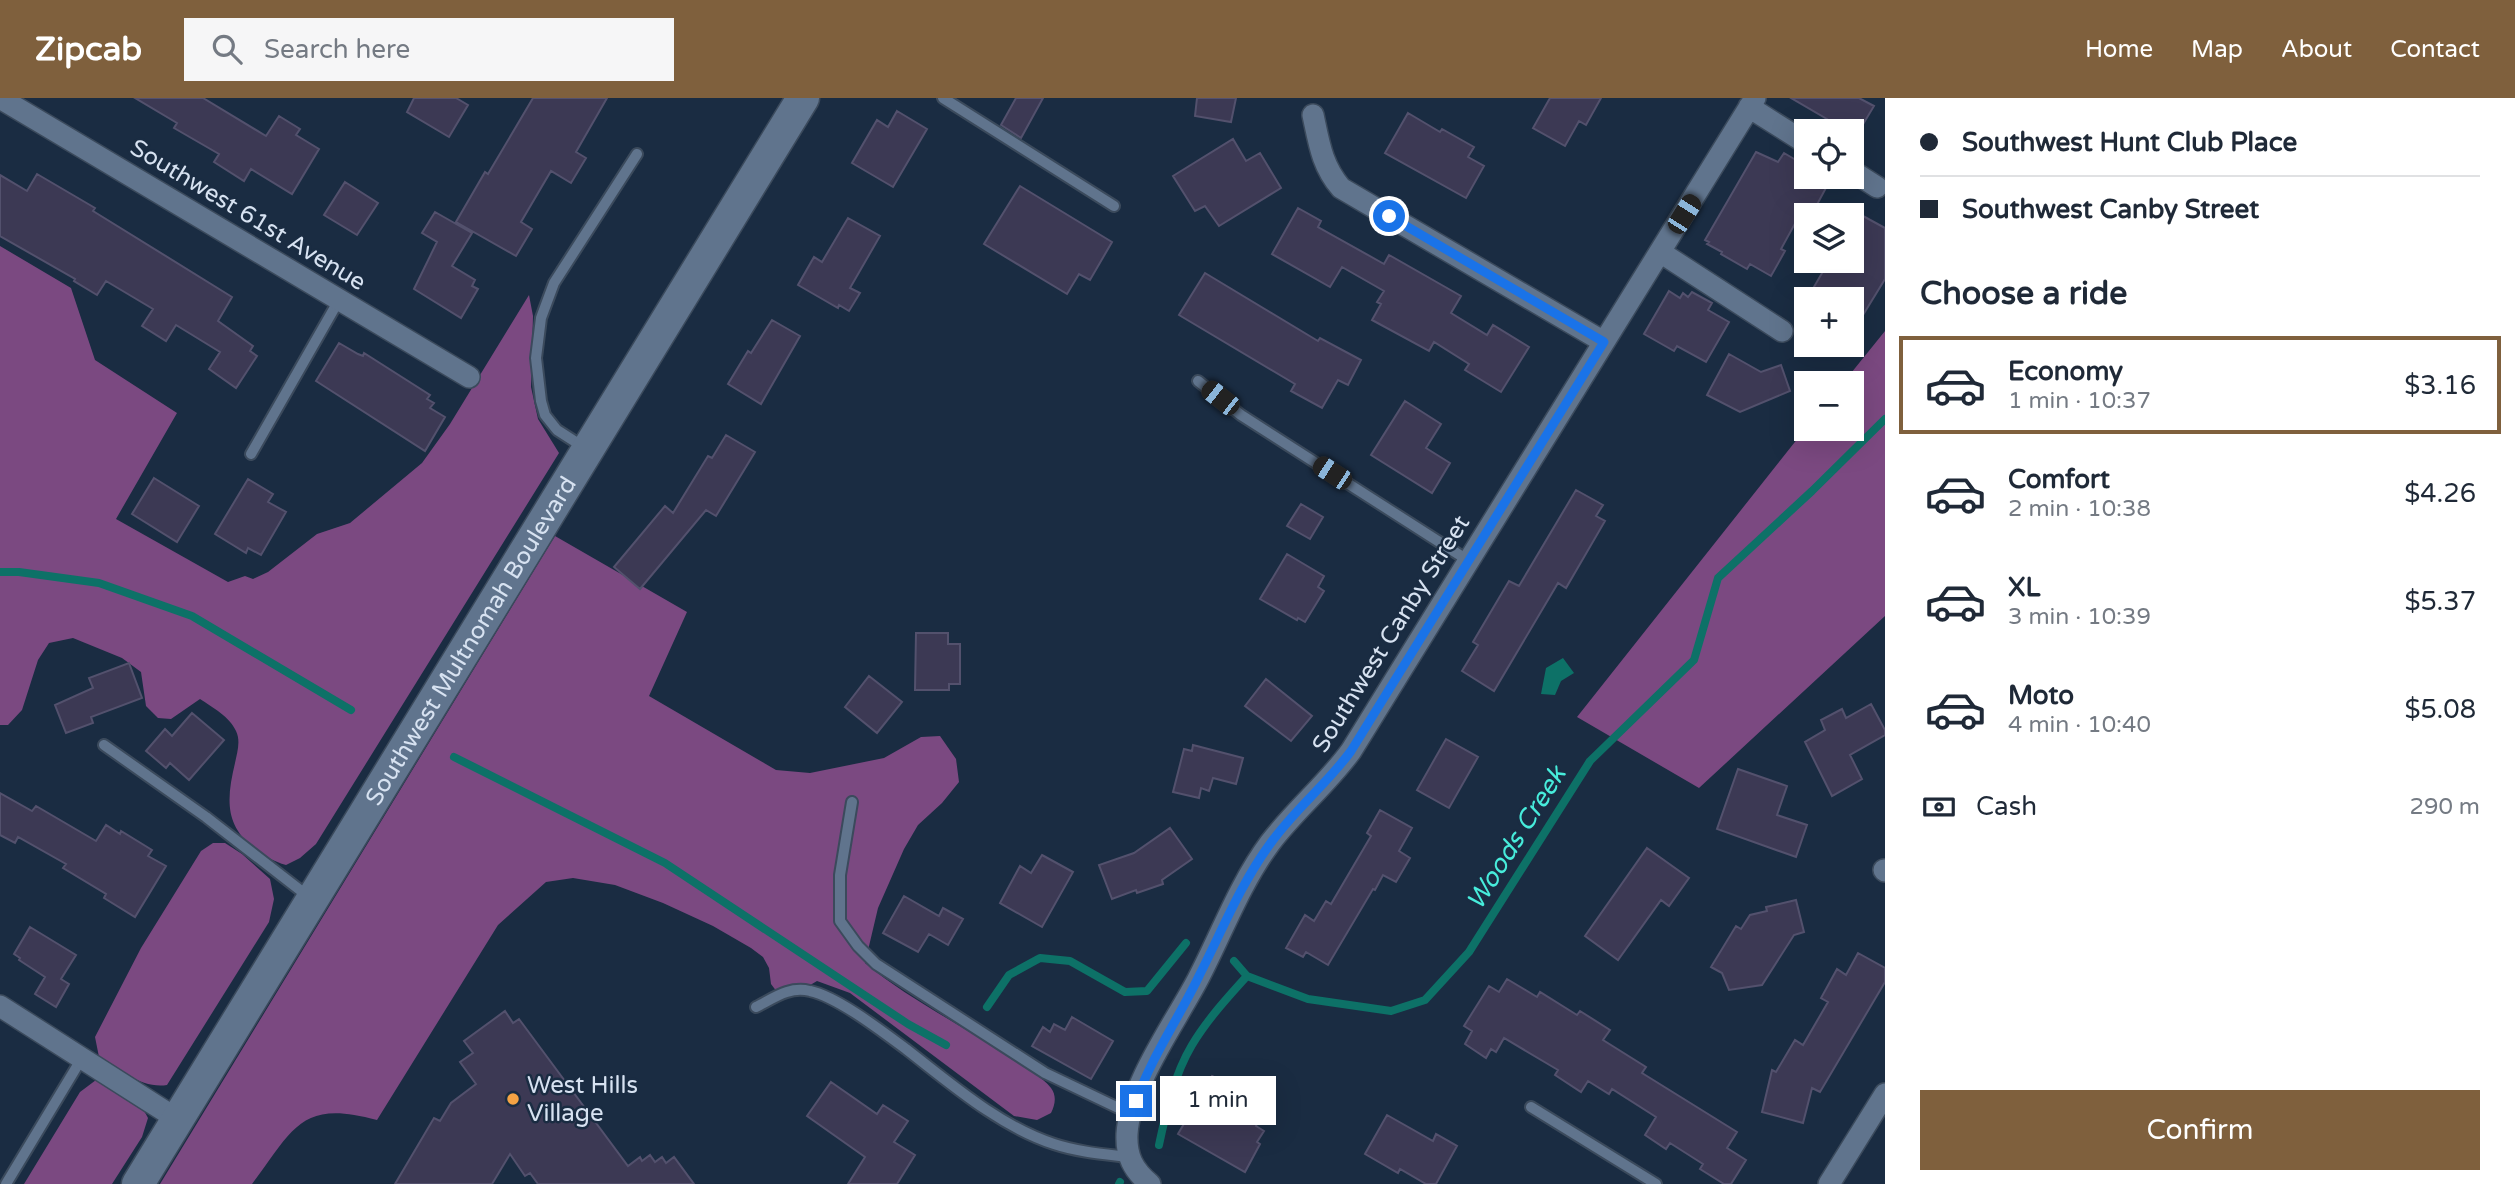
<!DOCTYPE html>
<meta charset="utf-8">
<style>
body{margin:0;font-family:"Varela Round",sans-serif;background:#f6f6f7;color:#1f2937;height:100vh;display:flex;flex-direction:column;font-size:26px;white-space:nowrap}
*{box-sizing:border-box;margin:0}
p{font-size:23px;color:#747a83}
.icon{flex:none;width:38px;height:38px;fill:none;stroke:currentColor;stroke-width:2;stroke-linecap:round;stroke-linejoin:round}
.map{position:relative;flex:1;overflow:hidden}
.details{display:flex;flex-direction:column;background:#fff;width:630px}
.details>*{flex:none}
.banner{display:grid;align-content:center;height:154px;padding:0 35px;background:#fff}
.tools{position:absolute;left:1794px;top:21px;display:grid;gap:14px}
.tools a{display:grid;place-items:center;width:70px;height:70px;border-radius:0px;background:#fff;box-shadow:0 7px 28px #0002;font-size:35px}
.end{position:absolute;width:32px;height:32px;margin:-16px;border:9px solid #1a73e8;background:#fff;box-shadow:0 0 0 4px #fff}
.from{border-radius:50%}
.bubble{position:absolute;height:49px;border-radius:0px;background:#fff;box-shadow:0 7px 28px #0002;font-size:23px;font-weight:600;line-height:49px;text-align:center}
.car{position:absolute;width:21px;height:42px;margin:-21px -10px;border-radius:9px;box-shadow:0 0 5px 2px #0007;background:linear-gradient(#222 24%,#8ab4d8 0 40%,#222 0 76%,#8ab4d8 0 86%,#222 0)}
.banner b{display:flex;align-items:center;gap:24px;height:66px;font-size:26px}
.banner b+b{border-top:2px solid #e0e1e3}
.banner i{width:18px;height:18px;background:#1f2937}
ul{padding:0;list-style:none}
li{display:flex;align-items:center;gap:21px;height:98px;margin:0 14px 10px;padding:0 21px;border:4px solid transparent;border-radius:0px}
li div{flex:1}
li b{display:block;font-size:26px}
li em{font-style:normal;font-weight:600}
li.selected{border-color:#7f603d}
li>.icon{width:63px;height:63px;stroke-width:1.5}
h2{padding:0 35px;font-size:32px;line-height:84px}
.pay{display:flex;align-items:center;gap:18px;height:77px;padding:0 35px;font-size:26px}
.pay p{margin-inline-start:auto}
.cta{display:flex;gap:14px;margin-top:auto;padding:14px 35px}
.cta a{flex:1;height:80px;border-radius:0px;background:#7f603d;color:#fff;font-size:28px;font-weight:600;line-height:80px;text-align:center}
header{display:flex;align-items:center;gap:42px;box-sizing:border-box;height:98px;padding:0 35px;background:#7f603d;color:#fff}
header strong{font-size:33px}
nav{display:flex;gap:38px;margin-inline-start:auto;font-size:24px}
.search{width:490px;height:63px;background:#f6f6f7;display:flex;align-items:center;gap:18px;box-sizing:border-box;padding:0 24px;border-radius:0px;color:#747a83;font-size:26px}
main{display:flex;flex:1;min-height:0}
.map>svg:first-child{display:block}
</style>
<header>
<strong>Zipcab</strong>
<div class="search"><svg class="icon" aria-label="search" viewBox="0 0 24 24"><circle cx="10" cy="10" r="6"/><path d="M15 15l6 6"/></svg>Search here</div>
<nav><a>Home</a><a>Map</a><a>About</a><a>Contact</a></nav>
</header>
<main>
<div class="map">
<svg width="1885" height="1086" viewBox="0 0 1885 1086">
<rect width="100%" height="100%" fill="#1a2c42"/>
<path fill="#7b4981" d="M 0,148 L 71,190 L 95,262 L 177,315 L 116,421 L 228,484 L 245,478 L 253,481 L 268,474 L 317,436 L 350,425 L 422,365 L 450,326 L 529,197 L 533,218 L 531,289 L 538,321 L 559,355 L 316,746 L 300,760 L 286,767 C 274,764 263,757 253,749 C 224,726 227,699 235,665 C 237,655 241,643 236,633 C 230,619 212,609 200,601 L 171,621 L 158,620 L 146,608 L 141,574 L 122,560 L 73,540 L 49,545 L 38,562 L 22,612 L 8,627 L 0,627 Z
M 1885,233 L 1885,518 L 1699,690 L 1577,619 L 1806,330 L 1852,331 L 1852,285 L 1843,285 Z
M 555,438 L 687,514 L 649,598 L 776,672 L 810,675 L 884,660 L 921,639 L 940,638 L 956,661 L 959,684 L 942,705 L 918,727 L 904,751 L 878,810 L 865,865 C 911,903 964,928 1013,961 C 1025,970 1042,978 1051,990 C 1057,998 1055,1007 1051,1015 L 1037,1022 L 1014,1018 L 850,895 L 817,883 L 790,899 L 777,894 L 771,886 L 769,870 L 763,859 L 751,850 L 713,828 L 663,805 L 615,787 L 573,780 L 546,784 L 498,827 L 377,1022 C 301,1001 294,1030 252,1086 L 160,1086 Z
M 213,745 L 225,745 L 242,756 L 270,781 L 274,801 L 269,824 L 167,987 C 143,991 119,972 99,959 L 95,939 L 141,850 L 201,753 Z
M 96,982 C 116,989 139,1000 148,1020 L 142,1039 L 112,1086 L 24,1086 L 80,994 Z"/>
<path fill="#0d7167" d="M 1563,560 L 1574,575 L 1561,583 L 1555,597 L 1541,596 L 1546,570 Z"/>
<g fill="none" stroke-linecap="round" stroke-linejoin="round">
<path stroke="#0d7167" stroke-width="8" d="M 0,474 L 19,474 L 99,485 L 192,518 L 351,612
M 454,659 L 665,765 L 908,926 L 946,947
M 1234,863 L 1247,878
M 987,909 L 1009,877 L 1040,860 L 1070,863 L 1125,894 L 1147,893 L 1186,845
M 1159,1047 C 1166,1014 1174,977 1192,947 C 1207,922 1227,900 1247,878 L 1308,901 L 1391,913 L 1425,902 L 1469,854 L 1590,663 L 1694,562 L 1718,480 L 1812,393 L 1885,321
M 1119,1086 L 1120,1084"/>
</g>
<path fill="#3c3954" stroke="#53516d" stroke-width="2" d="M 135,0 L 203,0 L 266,38 L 279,18 L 300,31 L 296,37 L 319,51 L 292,96 L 251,71 L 244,83 L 214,64 L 219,56 L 174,30 L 177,25 Z
M 414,0 L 456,0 L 468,7 L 449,39 L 407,14 Z
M 533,0 L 607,0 L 576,54 L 586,60 L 571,85 L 551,73 L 521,124 L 532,131 L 516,158 L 456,124 L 485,74 L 488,76 Z
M 1016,0 L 1043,0 L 1021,40 L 1001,27 Z
M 1197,0 L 1236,0 L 1231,24 L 1195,18 Z
M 1550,0 L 1601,0 L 1586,27 L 1579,23 L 1565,48 L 1533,30 Z
M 1791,0 L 1859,0 L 1874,8 L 1856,38 Z
M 897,13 L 927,31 L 893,89 L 852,65 L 877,22 L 888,29 Z
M 1408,15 L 1440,34 L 1442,31 L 1474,49 L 1468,59 L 1484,68 L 1466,100 L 1385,55 Z
M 1233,41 L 1246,63 L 1260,55 L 1281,90 L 1219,128 L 1205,108 L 1195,113 L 1173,78 Z
M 1756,54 L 1778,64 L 1784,55 L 1806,68 L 1806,79 L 1827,88 L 1813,114 L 1804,109 L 1781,151 L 1785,153 L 1771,178 L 1750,166 L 1747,171 L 1721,156 L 1722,154 L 1707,146 L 1709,144 L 1705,142 Z
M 37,76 L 95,110 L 93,113 L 232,199 L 218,223 L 253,248 L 250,253 L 257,258 L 236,290 L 209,271 L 220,254 L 176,227 L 166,243 L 142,228 L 153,211 L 106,183 L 97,197 L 74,183 L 75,181 L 0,138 L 0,77 L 27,93 Z
M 345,84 L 378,105 L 357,137 L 324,117 Z
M 1020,88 L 1112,144 L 1090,182 L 1079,176 L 1067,196 L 984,146 Z
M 1298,110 L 1321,123 L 1318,129 L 1384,166 L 1389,157 L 1461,198 L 1451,215 L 1487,237 L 1493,227 L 1529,249 L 1501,294 L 1465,272 L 1469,266 L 1434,244 L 1429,253 L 1372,222 L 1381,206 L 1377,204 L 1384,193 L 1342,169 L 1330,189 L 1272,156 Z
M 435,114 L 472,135 L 452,168 L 475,182 L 472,188 L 478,191 L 461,220 L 414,191 L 437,144 L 422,135 Z
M 1863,118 L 1885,130 L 1885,181 L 1852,235 L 1852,201 L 1807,201 L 1829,163 L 1852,163 L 1852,140 Z
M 848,120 L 880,138 L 850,190 L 860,195 L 849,213 L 839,207 L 838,210 L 798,187 L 814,159 L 822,164 Z
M 1205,175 L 1318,243 L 1320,240 L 1361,262 L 1348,287 L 1338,282 L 1322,310 L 1291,293 L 1295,286 L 1179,217 Z
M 1669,193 L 1680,200 L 1683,195 L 1688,199 L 1692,194 L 1712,205 L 1708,212 L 1729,224 L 1706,264 L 1677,248 L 1674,253 L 1644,236 Z
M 772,222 L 800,238 L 761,306 L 728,286 L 748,253 L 751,255 Z
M 339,245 L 358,256 L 363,258 L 364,255 L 430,297 L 427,301 L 434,305 L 430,310 L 445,319 L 425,353 L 316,283 Z
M 1729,256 L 1761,274 L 1781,267 L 1790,293 L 1740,314 L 1707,297 Z
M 1405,303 L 1441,326 L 1426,350 L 1450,365 L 1432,395 L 1371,357 Z
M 726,337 L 755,354 L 716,418 L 706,412 L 640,491 L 614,469 L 665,408 L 673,415 L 708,358 L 712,360 Z
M 154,380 L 199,408 L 177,444 L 132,416 Z
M 248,381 L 273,396 L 268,404 L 286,414 L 261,457 L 248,450 L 246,455 L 215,436 Z
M 1576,392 L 1603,407 L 1596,418 L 1605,423 L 1566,490 L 1558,485 L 1494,593 L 1462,573 L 1478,547 L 1473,544 L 1509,483 L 1519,488 Z
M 1301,406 L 1323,419 L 1310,441 L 1287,428 Z
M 1287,456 L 1324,478 L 1318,489 L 1324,493 L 1305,524 L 1298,520 L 1297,522 L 1260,501 Z
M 916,535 L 948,535 L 948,546 L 960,546 L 960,586 L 949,586 L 949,592 L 915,592 Z
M 129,565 L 142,600 L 91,619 L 93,625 L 66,635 L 55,607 L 93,590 L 89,580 Z
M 869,578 L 902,604 L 877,635 L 845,609 Z
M 1266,581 L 1312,618 L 1291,643 L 1245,608 Z
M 1871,606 L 1885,632 L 1885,637 L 1850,657 L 1862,681 L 1832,698 L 1805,644 L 1825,632 L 1821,622 L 1842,611 L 1846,620 Z
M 192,615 L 224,642 L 189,682 L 170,665 L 166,670 L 146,653 L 165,631 L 172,638 Z
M 1446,641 L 1478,659 L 1449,710 L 1417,692 Z
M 1193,647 L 1243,660 L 1236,686 L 1213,680 L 1209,693 L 1201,690 L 1199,700 L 1173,694 L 1184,651 L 1192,653 Z
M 1738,671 L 1787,688 L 1777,717 L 1807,727 L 1796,759 L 1717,731 Z
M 0,695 L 32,713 L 36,708 L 96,743 L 106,727 L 120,736 L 121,733 L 152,752 L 148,758 L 166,768 L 135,819 L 104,800 L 106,796 L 63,770 L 66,766 L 18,739 L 15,745 L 0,737 Z
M 1380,712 L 1412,730 L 1399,753 L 1410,760 L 1396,784 L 1383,777 L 1375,792 L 1373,791 L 1328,867 L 1306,854 L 1303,859 L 1286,850 L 1305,817 L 1314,823 L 1326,803 L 1331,806 L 1371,738 L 1367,735 Z
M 1170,730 L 1192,761 L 1162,782 L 1163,786 L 1137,795 L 1136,792 L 1112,801 L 1099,767 L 1134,755 Z
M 1647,750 L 1689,780 L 1669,808 L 1661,802 L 1618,862 L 1585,838 Z
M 1042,757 L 1073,774 L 1042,829 L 1000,805 L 1020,768 L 1031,775 Z
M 904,798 L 939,818 L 943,810 L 963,821 L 948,847 L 929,836 L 918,854 L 883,835 Z
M 1796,802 L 1804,834 L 1794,837 L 1762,887 L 1729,892 L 1722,875 L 1711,869 L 1736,828 L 1741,831 L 1750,817 L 1767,813 L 1766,809 Z
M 30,829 L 76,857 L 61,881 L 69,886 L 56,909 L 35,896 L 45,879 L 19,862 L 20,860 L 14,856 Z
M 1858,855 L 1885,870 L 1885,884 L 1820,994 L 1812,990 L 1803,1025 L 1762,1014 L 1772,972 L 1776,974 L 1795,942 L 1803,947 L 1828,904 L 1821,900 L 1837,871 L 1846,877 Z
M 1507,881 L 1537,899 L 1540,894 L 1577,917 L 1580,913 L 1610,932 L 1603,942 L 1646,969 L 1642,975 L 1737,1034 L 1727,1050 L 1746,1062 L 1731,1086 L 1724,1086 L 1700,1071 L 1703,1066 L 1670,1045 L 1666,1051 L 1645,1037 L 1656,1019 L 1612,991 L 1609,996 L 1588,983 L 1581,994 L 1555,977 L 1558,972 L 1504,940 L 1496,954 L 1491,951 L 1486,960 L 1465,946 L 1472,933 L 1464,928 L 1489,888 L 1499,894 Z
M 505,913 L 513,925 L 519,921 L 628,1068 L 640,1059 L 642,1063 L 650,1057 L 655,1064 L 662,1059 L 666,1065 L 674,1059 L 694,1086 L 538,1086 L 530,1075 L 525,1078 L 510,1056 L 492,1086 L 395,1086 L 434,1020 L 440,1023 L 451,1005 L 476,986 L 460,964 L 473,955 L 464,943 Z
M 1072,919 L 1113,943 L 1091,981 L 1032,948 L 1043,929 L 1050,934 L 1054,926 L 1065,932 Z
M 1212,978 L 1236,991 L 1229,1003 L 1260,1020 L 1256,1028 L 1264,1033 L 1257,1044 L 1260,1046 L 1245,1074 L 1178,1036 Z
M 831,984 L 877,1016 L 883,1007 L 908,1023 L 894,1044 L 915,1057 L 897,1086 L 848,1086 L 865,1059 L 807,1018 Z
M 1387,1017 L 1433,1043 L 1436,1036 L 1457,1048 L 1436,1086 L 1426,1086 L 1400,1071 L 1398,1075 L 1365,1056 Z"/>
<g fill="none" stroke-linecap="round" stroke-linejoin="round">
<g stroke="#3b4a5c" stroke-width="14">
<path id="service" d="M 943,0 L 1114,108
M 1198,283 L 1241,317 L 1469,463
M 585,350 L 557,332 L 545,317 L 541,303 L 536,260 L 541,220 L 554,185 L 637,56
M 251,356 L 339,202
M 104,647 L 206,719 L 309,799
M 852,704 L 840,777 L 840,823 L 858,848 L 876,866 L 1045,975 L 1131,1016
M 756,909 C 774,900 789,888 810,893 C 838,899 883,934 906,951 C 951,986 999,1028 1054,1046 C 1078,1054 1103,1056 1128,1059
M 1531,1009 L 1656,1086
M 6,1086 L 82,960"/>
</g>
<g stroke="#3b4a5c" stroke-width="24">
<path id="minor" d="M 0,0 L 469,279
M 1749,9 L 1806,45
M 1313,17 C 1319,45 1322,68 1341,90 L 1604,244
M 1852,73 L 1877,89
M 1660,154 L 1782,233
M 1884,772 L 1885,773
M 0,908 L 177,1021
M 1150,1086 C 1133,1072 1126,1058 1127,1036 C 1130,986 1175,925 1198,881 C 1222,835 1239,787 1270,745 C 1295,712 1327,686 1351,653 L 1755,0
M 1829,1086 L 1885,996"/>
</g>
<g stroke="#3b4a5c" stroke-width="35">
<g id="secondary">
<path id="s1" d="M 138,1086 L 803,0"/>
</g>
</g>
<use href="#service" stroke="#60748d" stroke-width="10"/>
<use href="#minor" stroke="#60748d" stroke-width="21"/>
<use href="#secondary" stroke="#60748d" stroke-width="32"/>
</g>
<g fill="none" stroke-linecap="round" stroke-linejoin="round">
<path stroke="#1a73e8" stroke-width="9" d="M 1136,1003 C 1152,958 1179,920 1199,878 C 1222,833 1240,787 1270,746 C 1294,712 1327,686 1351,653 L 1604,244 L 1389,118"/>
</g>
<circle fill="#f4a344" stroke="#1a2c42" stroke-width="2.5" cx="513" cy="1001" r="7"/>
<g text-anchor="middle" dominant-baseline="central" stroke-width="5" stroke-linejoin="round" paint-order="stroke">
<g font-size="24" fill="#d7e2f1" stroke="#1a2c42">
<text transform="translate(248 117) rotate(31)">Southwest 61st Avenue</text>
<text transform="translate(1391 536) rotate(-58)">Southwest Canby Street</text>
<text stroke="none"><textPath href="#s1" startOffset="637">Southwest Multnomah Boulevard</textPath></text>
</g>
<g font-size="24" fill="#d7e2f1" stroke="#1a2c42" text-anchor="start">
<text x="527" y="987">West Hills<tspan x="527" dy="28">Village</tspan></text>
</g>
<g font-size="26" font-style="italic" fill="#47ecdb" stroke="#1a2c42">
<text transform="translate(1516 740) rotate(-58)">Woods Creek</text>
</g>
</g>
</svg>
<div class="tools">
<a><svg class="icon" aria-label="locate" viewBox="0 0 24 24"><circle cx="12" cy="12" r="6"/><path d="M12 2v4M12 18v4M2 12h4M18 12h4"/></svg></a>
<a><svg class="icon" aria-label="layers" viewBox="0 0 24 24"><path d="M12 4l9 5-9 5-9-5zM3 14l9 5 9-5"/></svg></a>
<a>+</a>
<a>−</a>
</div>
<i class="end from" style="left:1389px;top:118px"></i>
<i class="end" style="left:1136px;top:1003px"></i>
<div class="bubble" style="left:1160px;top:978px;width:116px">1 min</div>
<i class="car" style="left:1684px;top:116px;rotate:32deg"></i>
<i class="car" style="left:1220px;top:300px;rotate:308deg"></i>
<i class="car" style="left:1332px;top:375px;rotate:303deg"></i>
</div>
<section class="details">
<div class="banner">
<b><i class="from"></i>Southwest Hunt Club Place</b>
<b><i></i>Southwest Canby Street</b>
</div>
<h2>Choose a ride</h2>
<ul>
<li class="selected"><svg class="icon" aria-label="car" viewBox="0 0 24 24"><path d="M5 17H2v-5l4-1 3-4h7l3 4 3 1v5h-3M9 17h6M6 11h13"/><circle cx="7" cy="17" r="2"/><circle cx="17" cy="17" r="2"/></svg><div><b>Economy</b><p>1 min · 10:37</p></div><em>$3.16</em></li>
<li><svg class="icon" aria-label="car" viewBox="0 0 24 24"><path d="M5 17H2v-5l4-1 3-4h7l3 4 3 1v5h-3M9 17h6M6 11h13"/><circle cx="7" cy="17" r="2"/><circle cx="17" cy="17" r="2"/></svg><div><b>Comfort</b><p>2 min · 10:38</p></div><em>$4.26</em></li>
<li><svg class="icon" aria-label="car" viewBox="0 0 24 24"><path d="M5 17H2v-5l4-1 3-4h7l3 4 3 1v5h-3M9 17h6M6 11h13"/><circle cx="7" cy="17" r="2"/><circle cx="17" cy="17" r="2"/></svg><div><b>XL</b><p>3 min · 10:39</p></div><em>$5.37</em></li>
<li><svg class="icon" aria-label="car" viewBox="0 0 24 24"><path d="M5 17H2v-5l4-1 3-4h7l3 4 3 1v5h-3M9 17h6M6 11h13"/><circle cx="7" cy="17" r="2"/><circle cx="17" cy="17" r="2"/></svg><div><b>Moto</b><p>4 min · 10:40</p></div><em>$5.08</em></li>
</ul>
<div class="pay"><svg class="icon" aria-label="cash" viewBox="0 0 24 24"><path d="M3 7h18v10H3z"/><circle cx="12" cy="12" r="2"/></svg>Cash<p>290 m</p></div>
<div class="cta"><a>Confirm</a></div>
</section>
</main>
